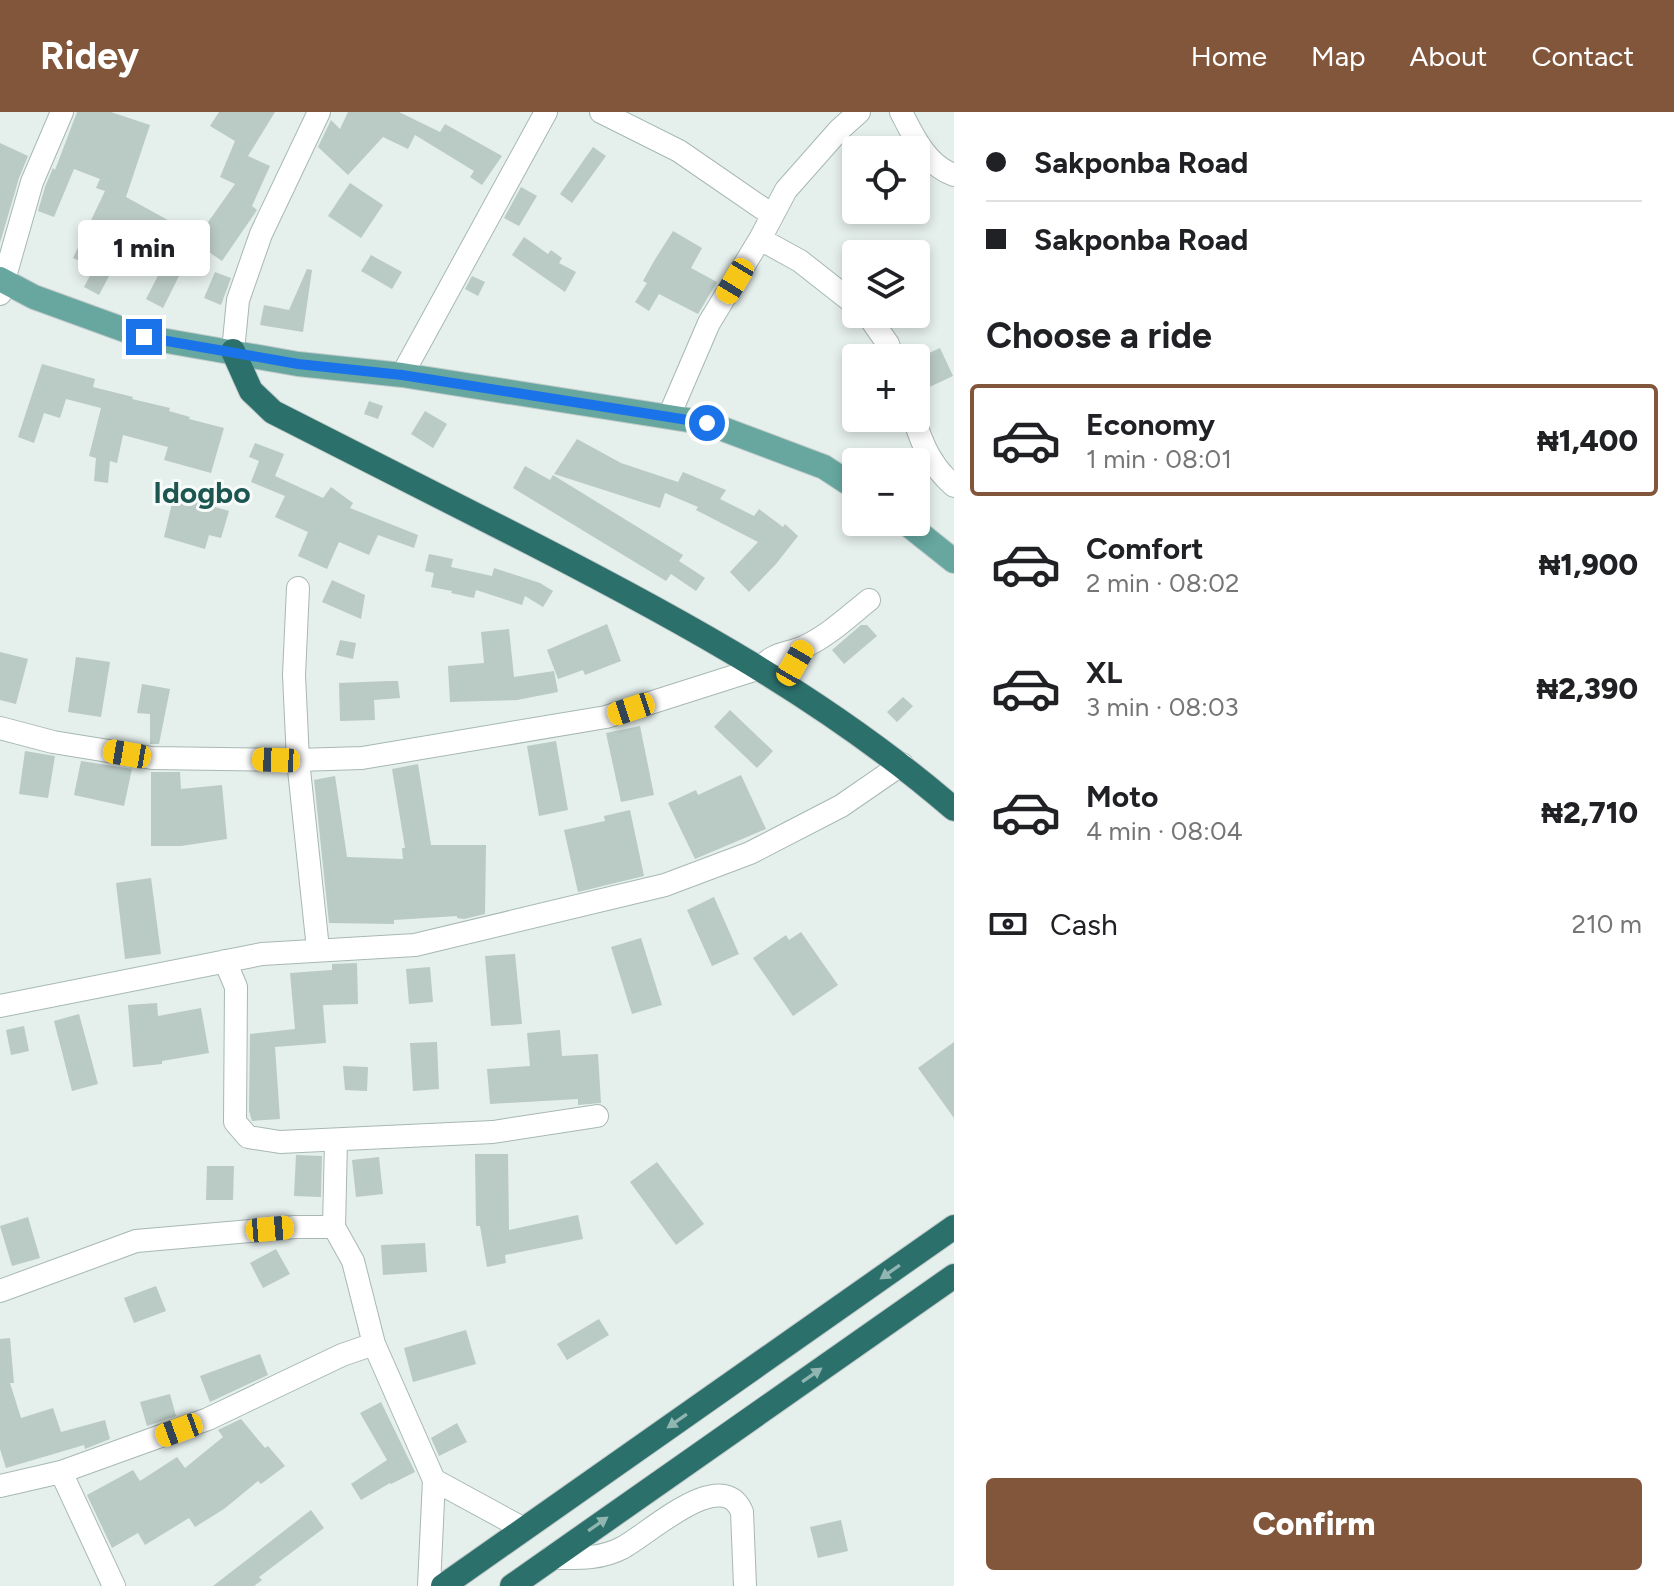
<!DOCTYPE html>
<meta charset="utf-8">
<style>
body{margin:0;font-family:Figtree,sans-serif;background:#f6f6f6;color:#202124;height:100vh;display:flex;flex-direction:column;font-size:30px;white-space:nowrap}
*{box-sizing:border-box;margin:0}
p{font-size:26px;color:#757577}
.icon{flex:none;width:44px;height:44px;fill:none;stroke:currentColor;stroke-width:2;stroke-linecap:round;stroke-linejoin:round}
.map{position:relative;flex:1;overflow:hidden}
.sheet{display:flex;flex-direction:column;background:#fff;width:720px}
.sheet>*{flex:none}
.banner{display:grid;align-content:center;height:176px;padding:0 32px;background:#fff}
.buttons{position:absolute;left:842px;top:24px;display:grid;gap:16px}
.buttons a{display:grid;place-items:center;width:88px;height:88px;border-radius:8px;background:#fff;box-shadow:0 4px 12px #0003;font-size:40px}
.end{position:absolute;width:36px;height:36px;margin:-18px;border:10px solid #1a73e8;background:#fff;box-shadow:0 0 0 4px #fff}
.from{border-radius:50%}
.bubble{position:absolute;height:56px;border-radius:8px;background:#fff;box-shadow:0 4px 12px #0003;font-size:26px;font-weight:800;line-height:56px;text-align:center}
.car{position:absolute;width:24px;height:48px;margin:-24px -12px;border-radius:10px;box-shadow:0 0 6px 2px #0007;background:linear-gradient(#f5c518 24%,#345 0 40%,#f5c518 0 76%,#345 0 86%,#f5c518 0)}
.banner b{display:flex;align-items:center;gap:28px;height:76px;font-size:30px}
.banner b+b{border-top:2px solid #e0e0e0}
.banner i{width:20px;height:20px;background:#202124}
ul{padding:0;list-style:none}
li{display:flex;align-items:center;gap:24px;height:112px;margin:0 16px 12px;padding:0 16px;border:4px solid transparent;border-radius:8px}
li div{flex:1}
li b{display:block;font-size:30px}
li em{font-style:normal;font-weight:800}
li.on{border-color:#82563b}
li>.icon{width:72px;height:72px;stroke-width:1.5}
h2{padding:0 32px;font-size:36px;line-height:96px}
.pay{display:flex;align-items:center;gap:20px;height:88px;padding:0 32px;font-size:30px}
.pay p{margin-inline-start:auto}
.action{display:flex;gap:16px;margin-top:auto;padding:16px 32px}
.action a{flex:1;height:92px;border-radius:8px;background:#82563b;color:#fff;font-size:32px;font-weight:800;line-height:92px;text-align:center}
header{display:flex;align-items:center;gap:48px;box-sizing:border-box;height:112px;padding:0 40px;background:#82563b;color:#fff}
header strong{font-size:38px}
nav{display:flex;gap:44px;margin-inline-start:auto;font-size:28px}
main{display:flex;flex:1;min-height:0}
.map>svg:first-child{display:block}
</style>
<header>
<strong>Ridey</strong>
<nav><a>Home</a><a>Map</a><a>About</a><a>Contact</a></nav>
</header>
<main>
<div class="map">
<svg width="954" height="1474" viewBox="0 0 954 1474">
<rect width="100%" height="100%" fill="#e5efec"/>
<path fill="#bacac5" d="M 77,0 L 111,0 L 150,13 L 126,85 L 186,118 L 171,146 L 107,112 L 95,137 L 117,149 L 99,183 L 84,175 L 94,156 L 73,146 L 105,79 L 96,76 L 100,67 L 74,57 L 54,105 L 38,99 L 45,75 L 53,56 L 55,58 Z
M 219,0 L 275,0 L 248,44 L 270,54 L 252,94 L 257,98 L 222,149 L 194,130 L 235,72 L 220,65 L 235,29 L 210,14 Z
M 348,0 L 399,0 L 440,20 L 445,12 L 502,44 L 482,73 L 470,65 L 474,59 L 415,23 L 408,37 L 383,25 L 348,63 L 318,35 L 331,8 L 340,17 Z
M 0,31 L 28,44 L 19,66 L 0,131 Z
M 593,35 L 606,44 L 572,91 L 560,82 Z
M 350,71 L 383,93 L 361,126 L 328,104 Z
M 521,75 L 537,84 L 519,114 L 504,106 Z
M 673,119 L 702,136 L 691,156 L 717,170 L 698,202 L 659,182 L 649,199 L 635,190 L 647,171 L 643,169 L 654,149 Z
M 524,125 L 548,142 L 551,138 L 562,146 L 559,151 L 576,160 L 565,180 L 512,143 Z
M 371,143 L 402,160 L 392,177 L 361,159 Z
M 164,152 L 181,160 L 163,196 L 146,187 Z
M 307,157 L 312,158 L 303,220 L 260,213 L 264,193 L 289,198 Z
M 215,160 L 231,166 L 221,193 L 204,186 Z
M 472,164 L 485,170 L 478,184 L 465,177 Z
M 940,236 L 953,264 L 923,278 L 916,264 L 916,247 Z
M 42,252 L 95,267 L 93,275 L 133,285 L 132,287 L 170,296 L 169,299 L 190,305 L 189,307 L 224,316 L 211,361 L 164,348 L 168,335 L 123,323 L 117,351 L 110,349 L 108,371 L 94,369 L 96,346 L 89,344 L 101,296 L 66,287 L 60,306 L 44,301 L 34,331 L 18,325 Z
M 369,289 L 383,294 L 378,307 L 364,302 Z
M 425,299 L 447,312 L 433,336 L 411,322 Z
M 577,327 L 621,351 L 678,370 L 683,360 L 726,378 L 720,387 L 754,404 L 759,397 L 783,415 L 785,412 L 798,424 L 776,452 L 749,480 L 730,460 L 758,430 L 696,398 L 698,395 L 665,381 L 660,396 L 554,362 Z
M 255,331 L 284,342 L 275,364 L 323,386 L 331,375 L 353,391 L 350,396 L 418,423 L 414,436 L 378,423 L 369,443 L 339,430 L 327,457 L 298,444 L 308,420 L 275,405 L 285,384 L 251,370 L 259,349 L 249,345 Z
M 525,354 L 550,368 L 553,363 L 683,443 L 679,449 L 705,466 L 696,479 L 671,462 L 666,469 L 513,376 Z
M 174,383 L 229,399 L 221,426 L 209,423 L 205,437 L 164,425 Z
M 429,442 L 453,447 L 451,455 L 492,464 L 494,456 L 540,471 L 553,479 L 543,495 L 525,484 L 522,493 L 476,478 L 474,486 L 451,481 L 452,479 L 431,475 L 434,461 L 425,459 Z
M 332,468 L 365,483 L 361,507 L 322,490 Z
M 607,512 L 621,549 L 585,563 L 583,558 L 558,567 L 547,538 Z
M 861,513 L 867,513 L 877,524 L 844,552 L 832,538 Z
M 509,517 L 514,565 L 554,559 L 558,580 L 517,588 L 450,590 L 448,554 L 484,551 L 481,520 Z
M 340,528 L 356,531 L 353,547 L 336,543 Z
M 0,540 L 28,547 L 16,592 L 0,588 Z
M 76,545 L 110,550 L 101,605 L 68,600 Z
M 388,569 L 398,569 L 400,586 L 374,588 L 375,608 L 340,609 L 339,571 Z
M 142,572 L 170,577 L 159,632 L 150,632 L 150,602 L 137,601 Z
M 903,585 L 913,594 L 897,610 L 887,600 Z
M 730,598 L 773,639 L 757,656 L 714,615 Z
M 640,614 L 654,683 L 621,690 L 606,621 Z
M 556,629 L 568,698 L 539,704 L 527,634 Z
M 25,639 L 55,644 L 48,686 L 19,682 Z
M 81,649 L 132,657 L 124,694 L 74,683 Z
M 418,652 L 431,733 L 486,733 L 485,802 L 464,807 L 457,806 L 457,804 L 394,808 L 394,812 L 329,811 L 314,668 L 335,664 L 347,745 L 403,747 L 402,736 L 405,736 L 392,657 Z
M 151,660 L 180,660 L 181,677 L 222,673 L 227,727 L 181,734 L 151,734 Z
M 741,663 L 766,717 L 695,747 L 668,691 L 696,678 L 698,683 Z
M 630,698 L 644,764 L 578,780 L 564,718 L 605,709 L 604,704 Z
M 151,766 L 161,842 L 125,847 L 116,771 Z
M 714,785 L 739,842 L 712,854 L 687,798 Z
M 801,820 L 838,873 L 793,904 L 753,846 L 786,823 L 789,828 Z
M 641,826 L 662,893 L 632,902 L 611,835 Z
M 515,842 L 522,912 L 491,914 L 485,844 Z
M 357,851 L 358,892 L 323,893 L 326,931 L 275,935 L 280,1007 L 252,1009 L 249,999 L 250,922 L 295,917 L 290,861 L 332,858 L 332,852 Z
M 430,855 L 433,890 L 409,892 L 406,857 Z
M 157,891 L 158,904 L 201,896 L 209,941 L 162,949 L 162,952 L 133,955 L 128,893 Z
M 79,902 L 98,972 L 72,979 L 54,909 Z
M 24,914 L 29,939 L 11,943 L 6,918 Z
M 560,918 L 562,944 L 598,942 L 601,991 L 578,993 L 578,987 L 490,992 L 487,957 L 530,954 L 527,921 Z
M 437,930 L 439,977 L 413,979 L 410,931 Z
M 954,930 L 954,1006 L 918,956 Z
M 343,954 L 368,955 L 367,979 L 345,978 Z
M 475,1042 L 508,1042 L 509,1118 L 578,1103 L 583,1127 L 505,1143 L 506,1151 L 487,1155 L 480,1114 L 476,1114 Z
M 296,1043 L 322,1044 L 321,1085 L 294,1084 Z
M 379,1045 L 383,1082 L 356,1085 L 352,1048 Z
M 657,1050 L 704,1112 L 676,1133 L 630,1070 Z
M 207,1054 L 234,1054 L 233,1088 L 206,1088 Z
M 28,1105 L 40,1146 L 12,1154 L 0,1114 Z
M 425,1131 L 427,1160 L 383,1163 L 381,1133 Z
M 276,1137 L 290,1162 L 263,1176 L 250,1151 Z
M 156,1174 L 166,1199 L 134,1211 L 124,1186 Z
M 599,1207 L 609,1223 L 567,1248 L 557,1232 Z
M 466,1218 L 476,1252 L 413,1270 L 404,1236 Z
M 10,1226 L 14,1271 L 10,1271 L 21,1306 L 53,1296 L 61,1320 L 105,1308 L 110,1327 L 85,1337 L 84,1333 L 6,1356 L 0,1337 L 0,1227 Z
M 260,1242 L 268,1263 L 210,1290 L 200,1264 Z
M 170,1282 L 176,1304 L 147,1314 L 140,1290 Z
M 381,1290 L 415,1360 L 391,1372 L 390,1371 L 361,1388 L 351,1372 L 387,1348 L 360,1301 Z
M 241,1307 L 265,1336 L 268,1334 L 285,1354 L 261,1372 L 258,1369 L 224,1397 L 195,1415 L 189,1406 L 145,1433 L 138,1421 L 112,1436 L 87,1383 L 133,1358 L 140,1369 L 177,1345 L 185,1356 L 223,1325 L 218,1318 Z
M 457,1311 L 467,1330 L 439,1344 L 431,1326 Z
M 311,1398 L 324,1416 L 259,1465 L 262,1468 L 254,1474 L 213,1474 Z
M 841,1408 L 848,1439 L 818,1446 L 810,1415 Z"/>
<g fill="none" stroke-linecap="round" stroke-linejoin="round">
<g stroke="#a7b8b4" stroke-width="24">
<path id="minor" d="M 601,0 L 679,39 L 772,103
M 901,0 C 914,25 926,53 954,63
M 760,127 L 800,149 L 856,193
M 0,182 L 32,70 L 62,0
M 867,202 L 888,232 L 893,246
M 233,239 L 238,188 L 261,122 L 319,0
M 402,263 L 546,0
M 669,304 L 709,211 L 760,127 L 786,78 L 839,18 L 859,0
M 914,306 C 922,333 932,355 954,374
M 298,476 L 294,563 L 298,648 L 318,837
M 0,616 L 53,630 L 152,646 L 298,648 L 362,646 L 606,605 L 760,556 C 776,539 787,543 806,534 C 829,523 849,504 869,488
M 225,849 L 236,875 L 235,1010 L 248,1025 L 280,1030 L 493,1020 L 597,1004
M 0,894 L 262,842 L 415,833 L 665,773 L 750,741 L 841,694 L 902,652
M 334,1115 L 336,1028
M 0,1179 L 136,1129 L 295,1115 L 334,1115 L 353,1149 L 374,1232 L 434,1368 L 429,1474
M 61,1360 L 114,1474
M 434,1368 L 524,1417
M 0,1374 L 61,1360 L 208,1307 L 342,1243 L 374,1232
M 550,1446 C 575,1446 599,1448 622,1436 C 649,1422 722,1352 742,1400 L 745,1474"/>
</g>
<g stroke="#c1cac9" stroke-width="26">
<path id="major" d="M 0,167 L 34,185 L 144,225 L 298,252 L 402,263 L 707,311 L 824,355 L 856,376
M 905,410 L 954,449"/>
</g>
<g stroke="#c1cac9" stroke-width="26">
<path id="highway" d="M 233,239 L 251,279 L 273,300 C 360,344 446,388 533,432 C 681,508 828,588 954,697
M 443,1474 L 954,1115
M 512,1474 L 954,1164"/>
</g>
<use href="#minor" stroke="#fff" stroke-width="22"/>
<use href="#major" stroke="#67a7a0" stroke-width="24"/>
<use href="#highway" stroke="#2c706c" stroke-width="24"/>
</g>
<defs><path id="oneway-solid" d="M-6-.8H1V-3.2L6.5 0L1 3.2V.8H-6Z" transform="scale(2)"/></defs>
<g fill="#91b6b2">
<use href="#oneway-solid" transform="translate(890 1160) rotate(145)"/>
<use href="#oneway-solid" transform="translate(812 1263) rotate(-35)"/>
<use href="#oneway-solid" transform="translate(677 1309) rotate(145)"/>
<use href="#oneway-solid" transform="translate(598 1412) rotate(-35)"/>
</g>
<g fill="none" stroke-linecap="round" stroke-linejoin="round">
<path stroke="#1a73e8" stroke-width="10" d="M 144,225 L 298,252 L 402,263 L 707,311"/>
</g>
<g text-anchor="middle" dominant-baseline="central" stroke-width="6" stroke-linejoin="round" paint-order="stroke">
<g font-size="30" font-weight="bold" fill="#1d5650" stroke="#f6fbf9">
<text x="202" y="380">Idogbo</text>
</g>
</g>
</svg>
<div class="buttons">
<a><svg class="icon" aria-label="locate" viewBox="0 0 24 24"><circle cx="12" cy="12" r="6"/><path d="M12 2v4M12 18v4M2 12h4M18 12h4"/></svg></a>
<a><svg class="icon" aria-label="layers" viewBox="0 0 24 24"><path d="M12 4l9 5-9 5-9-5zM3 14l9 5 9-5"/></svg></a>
<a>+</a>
<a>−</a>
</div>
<i class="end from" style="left:707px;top:311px"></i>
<i class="end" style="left:144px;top:225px"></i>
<div class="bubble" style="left:78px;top:108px;width:132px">1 min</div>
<i class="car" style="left:735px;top:169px;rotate:211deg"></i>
<i class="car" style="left:795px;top:551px;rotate:30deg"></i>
<i class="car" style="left:631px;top:597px;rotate:252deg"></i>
<i class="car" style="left:127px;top:642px;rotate:280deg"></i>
<i class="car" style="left:276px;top:648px;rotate:272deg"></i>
<i class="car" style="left:270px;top:1117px;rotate:85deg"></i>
<i class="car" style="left:179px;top:1318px;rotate:250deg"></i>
</div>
<section class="sheet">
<div class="banner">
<b><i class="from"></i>Sakponba Road</b>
<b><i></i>Sakponba Road</b>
</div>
<h2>Choose a ride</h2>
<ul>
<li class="on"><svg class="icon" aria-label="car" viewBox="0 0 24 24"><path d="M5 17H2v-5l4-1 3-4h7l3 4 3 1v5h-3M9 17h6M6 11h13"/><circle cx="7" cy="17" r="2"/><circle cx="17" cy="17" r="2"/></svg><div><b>Economy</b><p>1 min · 08:01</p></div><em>₦1,400</em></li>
<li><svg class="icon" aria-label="car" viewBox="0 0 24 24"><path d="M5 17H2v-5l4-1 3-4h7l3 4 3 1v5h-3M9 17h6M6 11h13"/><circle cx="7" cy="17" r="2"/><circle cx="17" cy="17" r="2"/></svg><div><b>Comfort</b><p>2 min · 08:02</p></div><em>₦1,900</em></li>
<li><svg class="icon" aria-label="car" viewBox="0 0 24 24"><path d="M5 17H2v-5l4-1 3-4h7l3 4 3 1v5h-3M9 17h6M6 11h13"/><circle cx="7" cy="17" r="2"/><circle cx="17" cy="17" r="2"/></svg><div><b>XL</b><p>3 min · 08:03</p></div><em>₦2,390</em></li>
<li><svg class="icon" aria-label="car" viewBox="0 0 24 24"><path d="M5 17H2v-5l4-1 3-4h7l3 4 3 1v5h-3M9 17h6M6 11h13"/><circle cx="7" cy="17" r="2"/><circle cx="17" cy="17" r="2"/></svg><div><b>Moto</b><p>4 min · 08:04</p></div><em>₦2,710</em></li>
</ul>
<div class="pay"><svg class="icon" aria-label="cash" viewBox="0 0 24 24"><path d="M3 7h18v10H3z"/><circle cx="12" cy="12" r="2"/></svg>Cash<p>210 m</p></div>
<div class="action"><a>Confirm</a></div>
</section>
</main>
